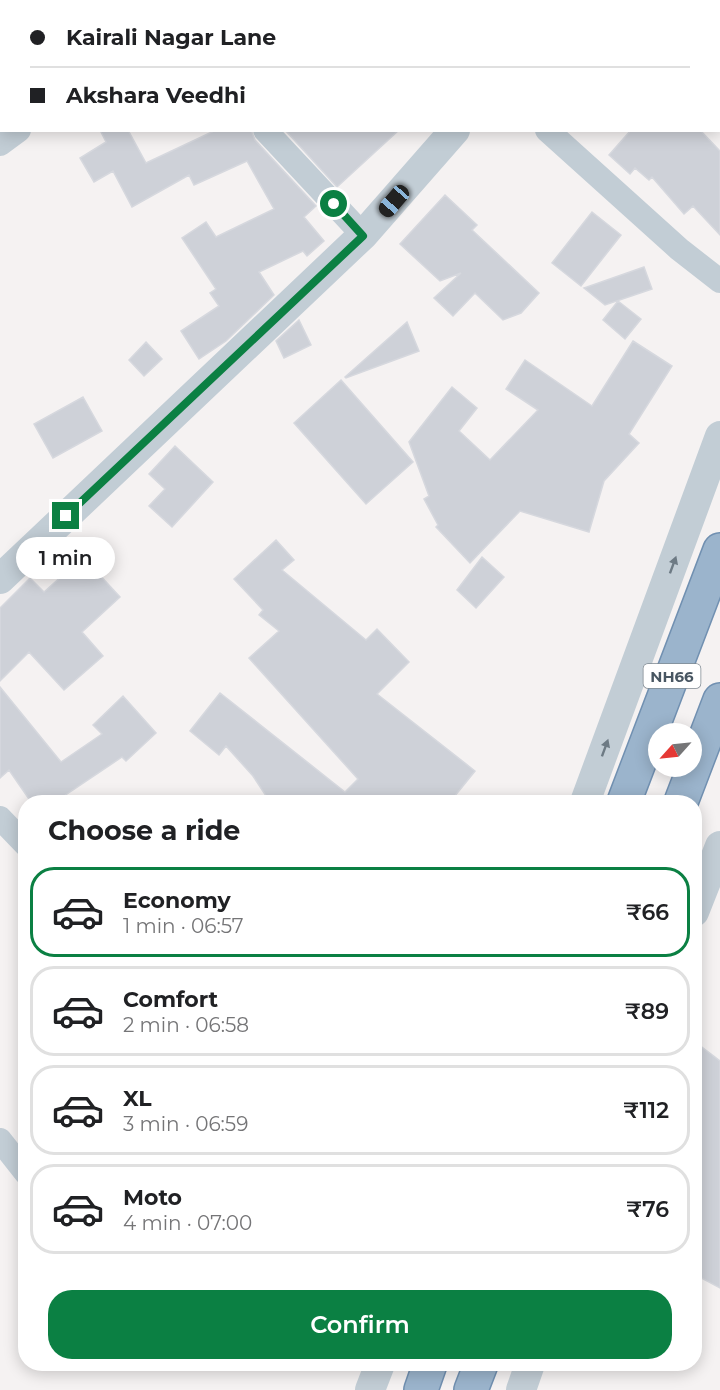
<!DOCTYPE html>
<meta charset="utf-8">
<style>
body{margin:0;font-family:Montserrat,sans-serif;background:#f6f6f6;color:#202124;height:100vh;display:flex;flex-direction:column;font-size:22px;white-space:nowrap}
*{box-sizing:border-box;margin:0}
p{font-size:20px;color:#757577}
.icon{flex:none;width:33px;height:33px;fill:none;stroke:currentColor;stroke-width:2;stroke-linecap:round;stroke-linejoin:round}
.map{position:relative;flex:1;overflow:hidden}
.sheet{position:absolute;left:18px;top:795px;width:684px;height:576px;display:flex;flex-direction:column;background:#fff;border-radius:24px;box-shadow:0 3px 15px #0003}
.sheet>*{flex:none}
.banner{position:absolute;left:0px;top:0px;width:720px;height:132px;box-shadow:0 3px 15px #0003;display:grid;align-content:center;height:132px;padding:0 30px;background:#fff}
.needle{width:39px;rotate:243deg}
.buttons{position:absolute;left:648px;top:723px;display:grid;gap:12px}
.buttons a{display:grid;place-items:center;width:54px;height:54px;border-radius:50%;background:#fff;box-shadow:0 3px 15px #0003;font-size:30px}
.end{position:absolute;width:27px;height:27px;margin:-14px;border:8px solid #0b8043;background:#fff;box-shadow:0 0 0 3px #fff}
.from{border-radius:50%}
.bubble{position:absolute;height:42px;border-radius:21px;background:#fff;box-shadow:0 3px 15px #0003;font-size:20px;font-weight:600;line-height:42px;text-align:center}
.car{position:absolute;width:18px;height:36px;margin:-18px -9px;border-radius:8px;box-shadow:0 0 4px 2px #0007;background:linear-gradient(#222 24%,#8ab4d8 0 40%,#222 0 76%,#8ab4d8 0 86%,#222 0)}
.banner b{display:flex;align-items:center;gap:21px;height:57px;font-size:22px}
.banner b+b{border-top:2px solid #e0e0e0}
.banner i{width:15px;height:15px;background:#202124}
ul{padding:0;list-style:none}
li{display:flex;align-items:center;gap:18px;height:90px;margin:0 12px 9px;padding:0 18px;border:3px solid #e0e0e0;border-radius:24px}
li div{flex:1}
li b{display:block;font-size:22px}
li em{font-style:normal;font-weight:600}
li.on{border-color:#0b8043}
li>.icon{width:54px;height:54px;stroke-width:1.5}
h2{padding:0 30px;font-size:27px;line-height:72px}
.action{display:flex;gap:12px;margin-top:auto;padding:12px 30px}
.action a{flex:1;height:69px;border-radius:24px;background:#0b8043;color:#fff;font-size:24px;font-weight:600;line-height:69px;text-align:center}
.map>svg:first-child{display:block}
</style>
<div class="map">
<svg width="720" height="1390" viewBox="0 0 720 1390">
<rect width="100%" height="100%" fill="#f5f2f2"/>
<path fill="#ced1d8" stroke="#d6d8de" stroke-width="1.5" d="M 100,130 L 128,130 L 146,163 L 216,130 L 251,130 L 255,140 L 316,206 L 304,217 L 324,241 L 307,256 L 303,251 L 259,272 L 274,295 L 226,341 L 199,359 L 181,331 L 219,306 L 210,293 L 216,289 L 182,238 L 206,222 L 216,237 L 274,209 L 247,161 L 194,185 L 189,175 L 132,207 L 113,171 L 94,182 L 80,158 L 106,142 Z
M 285,130 L 399,130 L 337,187 Z
M 631,130 L 700,130 L 720,151 L 720,235 L 693,206 L 684,214 L 652,177 L 649,180 L 635,168 L 630,174 L 609,155 Z
M 445,195 L 477,225 L 472,230 L 539,293 L 521,313 L 503,320 L 475,293 L 453,316 L 434,298 L 461,273 L 440,281 L 400,244 Z
M 592,212 L 621,235 L 581,286 L 552,263 Z
M 644,267 L 652,289 L 605,305 L 584,288 Z
M 618,301 L 641,319 L 625,339 L 603,320 Z
M 299,320 L 311,345 L 284,358 L 276,341 Z
M 407,322 L 419,351 L 346,378 L 345,377 Z
M 633,341 L 672,366 L 629,434 L 639,443 L 604,481 L 589,532 L 520,511 L 470,563 L 436,527 L 438,525 L 424,499 L 429,496 L 409,442 L 452,387 L 477,408 L 459,431 L 490,460 L 538,410 L 506,389 L 525,360 L 592,406 Z
M 146,342 L 162,359 L 144,376 L 129,360 Z
M 341,380 L 413,462 L 366,504 L 294,423 Z
M 83,397 L 102,431 L 53,458 L 34,424 Z
M 175,446 L 213,482 L 172,527 L 149,506 L 165,489 L 149,474 Z
M 276,540 L 294,560 L 282,570 L 366,640 L 377,629 L 409,662 L 377,694 L 475,771 L 450,802 L 270,802 L 253,776 L 226,746 L 219,755 L 190,731 L 220,693 L 345,792 L 358,779 L 249,658 L 279,631 L 259,615 L 263,610 L 234,579 Z
M 83,557 L 120,597 L 82,632 L 103,656 L 64,690 L 29,652 L 0,681 L 0,608 L 30,578 L 44,592 Z
M 482,557 L 504,577 L 476,608 L 457,590 Z
M 0,687 L 61,762 L 102,734 L 93,725 L 123,696 L 156,733 L 126,761 L 122,757 L 55,802 L 31,802 L 9,770 L 0,778 Z
M 694,1041 L 720,1061 L 720,1288 L 694,1274 Z"/>
<g fill="none" stroke-linecap="round" stroke-linejoin="round">
<g stroke="#7190b1" stroke-width="36">
<path id="trunk" d="M 624,802 L 720,550
M 681,802 L 720,700
M 421,1390 L 430,1364
M 471,1390 L 481,1364"/>
</g>
<path stroke="#c2cdd5" stroke-width="24" d="M 160,0 L 161,2
M 406,0 L 408,2
M 193,2 L 195,0
M 265,130 L 363,235
M 547,130 L 679,249 L 720,281
M 0,144 L 19,130
M 0,818 L 26,845
M 0,1140 L 26,1173"/>
<path stroke="#c2cdd5" stroke-width="30" d="M 562,2 L 563,0
M 0,579 L 363,235 L 455,130
M 585,802 L 720,436
M 694,912 L 720,846
M 370,1390 L 380,1364
M 521,1390 L 530,1364"/>
<use href="#trunk" stroke="#9bb4cc" stroke-width="33"/>
</g>
<defs><path id="oneway-solid" d="M-6-.8H1V-3.2L6.5 0L1 3.2V.8H-6Z" transform="scale(1.5)"/></defs>
<g fill="#6d7a84">
<use href="#oneway-solid" transform="translate(673 565) rotate(-70)"/>
<use href="#oneway-solid" transform="translate(605 748) rotate(-70)"/>
</g>
<g fill="none" stroke-linecap="round" stroke-linejoin="round">
<path stroke="#0b8043" stroke-width="8" d="M 66,516 L 363,236 L 334,204"/>
</g>
<g text-anchor="middle" dominant-baseline="central" stroke-width="6" stroke-linejoin="round" paint-order="stroke">
<rect fill="#fff" stroke="#7f8991" stroke-width="1.5" x="643.5" y="664" width="57" height="24" rx="4.5"/>
<g font-size="15" font-weight="bold" fill="#485662">
<text x="672" y="676">NH66</text>
</g>
</g>
</svg>
<div class="buttons">
<a><svg class="needle" viewBox="-14 -14 28 28"><path d="M0-13l5 13h-10z" fill="#e53935"/><path d="M0 13l5-13h-10z" fill="#757577"/></svg></a>
</div>
<i class="end from" style="left:334px;top:204px"></i>
<i class="end" style="left:66px;top:516px"></i>
<div class="bubble" style="left:16px;top:537px;width:99px">1 min</div>
<i class="car" style="left:394px;top:201px;rotate:221deg"></i>
<div class="banner">
<b><i class="from"></i>Kairali Nagar Lane</b>
<b><i></i>Akshara Veedhi</b>
</div>
<section class="sheet">
<h2>Choose a ride</h2>
<ul>
<li class="on"><svg class="icon" aria-label="car" viewBox="0 0 24 24"><path d="M5 17H2v-5l4-1 3-4h7l3 4 3 1v5h-3M9 17h6M6 11h13"/><circle cx="7" cy="17" r="2"/><circle cx="17" cy="17" r="2"/></svg><div><b>Economy</b><p>1 min · 06:57</p></div><em>₹66</em></li>
<li><svg class="icon" aria-label="car" viewBox="0 0 24 24"><path d="M5 17H2v-5l4-1 3-4h7l3 4 3 1v5h-3M9 17h6M6 11h13"/><circle cx="7" cy="17" r="2"/><circle cx="17" cy="17" r="2"/></svg><div><b>Comfort</b><p>2 min · 06:58</p></div><em>₹89</em></li>
<li><svg class="icon" aria-label="car" viewBox="0 0 24 24"><path d="M5 17H2v-5l4-1 3-4h7l3 4 3 1v5h-3M9 17h6M6 11h13"/><circle cx="7" cy="17" r="2"/><circle cx="17" cy="17" r="2"/></svg><div><b>XL</b><p>3 min · 06:59</p></div><em>₹112</em></li>
<li><svg class="icon" aria-label="car" viewBox="0 0 24 24"><path d="M5 17H2v-5l4-1 3-4h7l3 4 3 1v5h-3M9 17h6M6 11h13"/><circle cx="7" cy="17" r="2"/><circle cx="17" cy="17" r="2"/></svg><div><b>Moto</b><p>4 min · 07:00</p></div><em>₹76</em></li>
</ul>
<div class="action"><a>Confirm</a></div>
</section>
</div>
